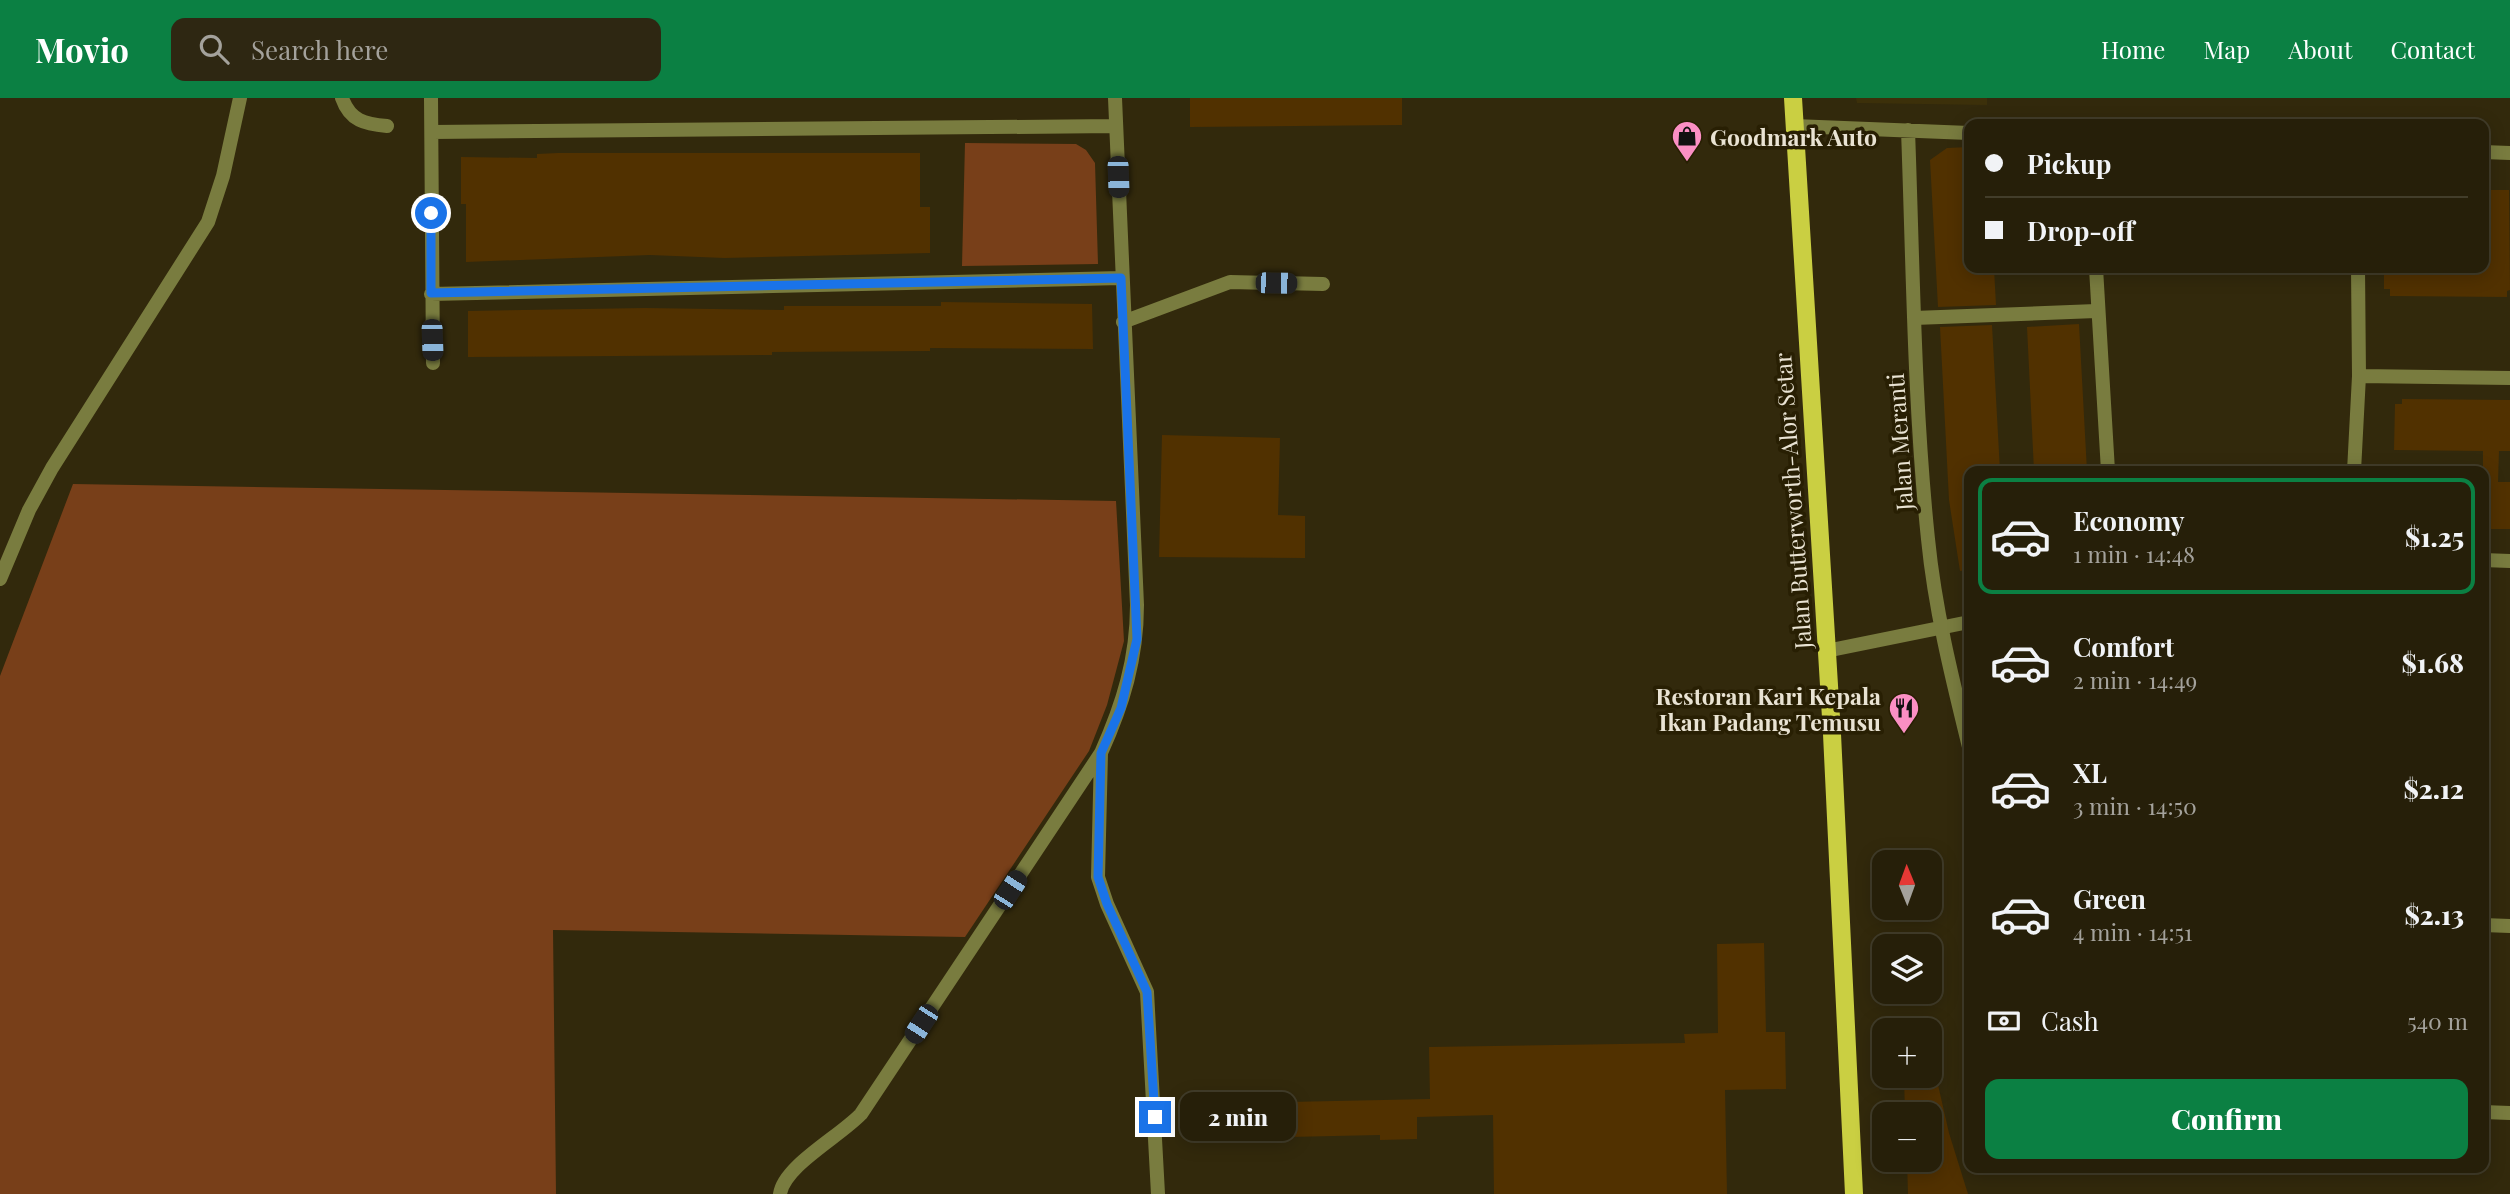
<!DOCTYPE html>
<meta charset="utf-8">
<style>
body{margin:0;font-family:"Playfair Display",serif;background:#2e2712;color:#f1f3f6;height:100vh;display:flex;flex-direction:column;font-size:26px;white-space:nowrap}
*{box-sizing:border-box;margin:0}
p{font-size:23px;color:#a4a29c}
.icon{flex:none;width:38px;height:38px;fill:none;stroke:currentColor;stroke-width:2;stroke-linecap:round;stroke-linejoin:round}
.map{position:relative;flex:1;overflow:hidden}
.sheet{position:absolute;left:1964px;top:368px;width:525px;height:707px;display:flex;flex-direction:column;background:#261f09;border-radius:14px;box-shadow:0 4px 18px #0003,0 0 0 2px #423d2a}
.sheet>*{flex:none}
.hud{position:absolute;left:1964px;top:21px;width:525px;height:154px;border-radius:14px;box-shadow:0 4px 18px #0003,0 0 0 2px #423d2a;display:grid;align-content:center;height:154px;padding:0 21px;background:#261f09}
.needle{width:46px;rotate:359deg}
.buttons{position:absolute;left:1872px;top:752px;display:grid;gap:14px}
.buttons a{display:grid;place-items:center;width:70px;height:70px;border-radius:14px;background:#261f09;box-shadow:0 4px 18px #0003,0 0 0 2px #423d2a;font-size:35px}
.end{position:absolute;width:32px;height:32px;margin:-16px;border:9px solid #1a73e8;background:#fff;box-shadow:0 0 0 4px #fff}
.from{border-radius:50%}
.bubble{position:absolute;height:49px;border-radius:14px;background:#261f09;box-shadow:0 4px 18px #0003,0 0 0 2px #423d2a;font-size:23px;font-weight:800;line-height:49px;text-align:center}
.car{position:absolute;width:21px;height:42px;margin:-21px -10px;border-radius:9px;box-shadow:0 0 5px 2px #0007;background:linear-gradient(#222 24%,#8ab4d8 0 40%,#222 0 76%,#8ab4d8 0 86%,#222 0)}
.hud b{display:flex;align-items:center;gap:24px;height:66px;font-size:26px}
.hud b+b{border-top:2px solid #423d2a}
.hud i{width:18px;height:18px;background:#f1f3f6}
ul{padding:12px 0 0;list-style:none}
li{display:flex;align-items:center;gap:21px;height:116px;margin:0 14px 10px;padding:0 7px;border:4px solid transparent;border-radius:14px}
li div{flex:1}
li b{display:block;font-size:26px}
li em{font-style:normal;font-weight:800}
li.on{border-color:#0b8043}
li>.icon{width:63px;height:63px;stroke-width:1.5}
.pay{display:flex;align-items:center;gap:18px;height:77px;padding:0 21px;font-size:26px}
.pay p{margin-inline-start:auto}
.button{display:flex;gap:14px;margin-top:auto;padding:14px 21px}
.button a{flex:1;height:80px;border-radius:14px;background:#0b8043;color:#fff;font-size:28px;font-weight:800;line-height:80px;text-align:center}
header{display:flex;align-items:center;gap:42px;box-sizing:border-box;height:98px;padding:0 35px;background:#0b8043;color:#fff}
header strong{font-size:33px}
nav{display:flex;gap:38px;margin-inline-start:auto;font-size:24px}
.search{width:490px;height:63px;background:#2e2712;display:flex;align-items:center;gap:18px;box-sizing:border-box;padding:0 24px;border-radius:14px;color:#a4a29c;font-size:26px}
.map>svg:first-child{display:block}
</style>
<header>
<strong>Movio</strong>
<div class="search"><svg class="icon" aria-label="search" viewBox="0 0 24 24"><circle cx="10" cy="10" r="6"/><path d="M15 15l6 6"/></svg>Search here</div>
<nav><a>Home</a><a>Map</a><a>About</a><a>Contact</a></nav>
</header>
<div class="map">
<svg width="2510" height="1096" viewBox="0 0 2510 1096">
<rect width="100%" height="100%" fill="#32290c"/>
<path fill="#3c300a" d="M 1856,0 L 1987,0 L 1987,7 L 1857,5 Z"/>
<path fill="#783f19" d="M 965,45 L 1076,46 L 1086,52 L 1095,65 L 1098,166 L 962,168 Z
M 73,386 L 1116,403 L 1124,543 L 1107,607 L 1089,653 L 965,839 L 553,832 L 556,1096 L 0,1096 L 0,578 Z"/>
<path fill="#513100" d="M 1190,0 L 1402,0 L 1402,27 L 1190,29 Z
M 1969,49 L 1969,170 L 1994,170 L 1996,207 L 1938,209 L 1930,62 L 1947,50 Z
M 558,55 L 920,55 L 920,109 L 930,109 L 930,155 L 725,160 L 650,157 L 466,164 L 466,106 L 461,106 L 461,59 L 537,60 L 537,56 Z
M 2483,92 L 2509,92 L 2510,192 L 2507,193 L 2507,199 L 2390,198 L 2390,191 L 2384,191 L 2384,171 L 2389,170 L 2483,170 Z
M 941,204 L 1092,206 L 1093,251 L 930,250 L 930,253 L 772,254 L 772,257 L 468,259 L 468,213 L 645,210 L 784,212 L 784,208 L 941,208 Z
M 2079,226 L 2087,373 L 2034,373 L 2027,229 Z
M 1992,227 L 2000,373 L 1969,373 L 1969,472 L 1960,473 L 1949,402 L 1940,229 Z
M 2402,301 L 2510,302 L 2510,353 L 2499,353 L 2498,384 L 2510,384 L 2510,431 L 2483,431 L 2483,353 L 2394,352 L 2395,306 L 2402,306 Z
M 1162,337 L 1280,340 L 1278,417 L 1305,418 L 1305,460 L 1159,459 Z
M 1764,845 L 1766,934 L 1785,934 L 1786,991 L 1725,992 L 1727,1096 L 1494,1096 L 1493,1017 L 1417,1019 L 1417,1041 L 1380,1042 L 1380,1037 L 1289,1039 L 1288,1004 L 1430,1001 L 1429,949 L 1685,945 L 1684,936 L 1718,935 L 1717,846 Z
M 1904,978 L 1936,978 L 1949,1035 L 1968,1096 L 1908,1096 L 1907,1062 L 1930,1062 L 1930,1017 L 1905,1017 Z"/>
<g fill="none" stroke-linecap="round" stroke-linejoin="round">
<path stroke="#797c3f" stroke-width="14" d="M 342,0 C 350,23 365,26 387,28
M 431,0 L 433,265
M 1794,28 L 1969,35
M 1908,32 C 1913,168 1914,306 1928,441 C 1935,512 1952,580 1969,649
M 432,34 L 1116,28
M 2483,54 L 2510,55
M 2096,170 L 2108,373
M 431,196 L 1121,180
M 1914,220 L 2096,213
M 1123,224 L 1230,184 L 1323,186
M 2359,278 L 2510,280
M 2354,373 L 2359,278 L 2358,170
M 2483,462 L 2510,463
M 0,481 L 29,412 L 52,370 L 208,124 L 223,78 L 240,0
M 1826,553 L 1969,524
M 1101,655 L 1098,779 L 1107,806 L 1147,894 L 1158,1096
M 2483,827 L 2510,828
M 2483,1014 L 2510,1015
M 780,1096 C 784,1068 839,1039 861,1016 L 1101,655 C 1123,606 1137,561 1137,507 L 1115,0"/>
<path stroke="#cacf42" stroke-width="18" d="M 1793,0 L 1832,636 L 1854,1096"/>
</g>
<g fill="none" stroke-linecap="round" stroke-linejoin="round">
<path stroke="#1a73e8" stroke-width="9" d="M 431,115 L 431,195 L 1121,180 L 1137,541 L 1121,610 L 1101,655 L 1098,779 L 1107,806 L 1147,894 L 1155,1019"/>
</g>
<defs>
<g id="shop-pin" transform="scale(1.575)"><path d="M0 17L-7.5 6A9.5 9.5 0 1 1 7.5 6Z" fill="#fb8fc4" stroke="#281f03"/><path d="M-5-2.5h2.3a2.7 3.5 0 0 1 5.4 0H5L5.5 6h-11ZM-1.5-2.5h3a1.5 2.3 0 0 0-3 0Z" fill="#111"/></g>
<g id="restaurant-pin" transform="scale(1.575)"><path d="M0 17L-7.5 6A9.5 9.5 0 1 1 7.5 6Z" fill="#fb8fc4" stroke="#281f03"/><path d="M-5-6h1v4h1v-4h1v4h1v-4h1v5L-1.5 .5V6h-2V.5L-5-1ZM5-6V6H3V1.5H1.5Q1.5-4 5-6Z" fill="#111"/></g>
</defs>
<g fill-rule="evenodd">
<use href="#shop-pin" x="1687" y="38"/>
<use href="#restaurant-pin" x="1904" y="610"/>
</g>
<g text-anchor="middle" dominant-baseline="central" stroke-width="7" stroke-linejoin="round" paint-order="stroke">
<g font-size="23" font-weight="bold" fill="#e9e3d3" stroke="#281f03" text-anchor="start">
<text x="1710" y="38">Goodmark Auto</text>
<text x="1881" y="597" text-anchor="end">Restoran Kari Kepala<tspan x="1881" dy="26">Ikan Padang Temusu</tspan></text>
</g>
<g font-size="23" fill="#e9e3d3" stroke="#281f03">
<text transform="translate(1899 344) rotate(-94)">Jalan Meranti</text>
<text transform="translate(1792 403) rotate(-94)">Jalan Butterworth-Alor Setar</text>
</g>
</g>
</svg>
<div class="buttons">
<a><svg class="needle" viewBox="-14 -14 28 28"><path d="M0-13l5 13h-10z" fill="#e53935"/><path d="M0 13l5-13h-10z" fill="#a4a29c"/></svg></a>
<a><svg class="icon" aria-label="layers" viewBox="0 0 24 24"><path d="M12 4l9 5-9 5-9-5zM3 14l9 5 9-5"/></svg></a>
<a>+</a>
<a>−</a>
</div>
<i class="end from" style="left:431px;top:115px"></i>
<i class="end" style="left:1155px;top:1019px"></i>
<div class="bubble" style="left:1180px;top:994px;width:116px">2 min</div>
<i class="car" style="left:1118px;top:79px;rotate:178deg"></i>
<i class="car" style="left:1276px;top:185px;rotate:91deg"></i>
<i class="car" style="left:432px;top:242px;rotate:178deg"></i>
<i class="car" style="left:1010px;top:792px;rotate:33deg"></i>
<i class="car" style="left:921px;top:926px;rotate:213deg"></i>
<div class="hud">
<b><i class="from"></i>Pickup</b>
<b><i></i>Drop-off</b>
</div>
<section class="sheet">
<ul>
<li class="on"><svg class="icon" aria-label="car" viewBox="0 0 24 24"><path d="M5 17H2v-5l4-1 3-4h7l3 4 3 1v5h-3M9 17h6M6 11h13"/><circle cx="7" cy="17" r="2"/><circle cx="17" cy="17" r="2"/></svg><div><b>Economy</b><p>1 min · 14:48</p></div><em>$1.25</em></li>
<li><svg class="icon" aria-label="car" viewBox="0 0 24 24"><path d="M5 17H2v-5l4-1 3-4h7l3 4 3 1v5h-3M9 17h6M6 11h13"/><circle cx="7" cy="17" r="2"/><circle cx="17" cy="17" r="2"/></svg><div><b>Comfort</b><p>2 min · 14:49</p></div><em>$1.68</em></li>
<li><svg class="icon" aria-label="car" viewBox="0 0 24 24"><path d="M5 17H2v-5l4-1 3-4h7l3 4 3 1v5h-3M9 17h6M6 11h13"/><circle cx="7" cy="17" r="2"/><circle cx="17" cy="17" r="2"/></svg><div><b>XL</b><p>3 min · 14:50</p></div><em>$2.12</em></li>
<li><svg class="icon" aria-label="car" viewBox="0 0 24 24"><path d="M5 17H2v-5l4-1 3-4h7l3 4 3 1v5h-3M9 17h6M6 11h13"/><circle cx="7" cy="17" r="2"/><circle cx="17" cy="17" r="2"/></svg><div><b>Green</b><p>4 min · 14:51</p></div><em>$2.13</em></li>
</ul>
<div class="pay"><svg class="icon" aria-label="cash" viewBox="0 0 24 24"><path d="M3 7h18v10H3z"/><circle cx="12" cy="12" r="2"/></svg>Cash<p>540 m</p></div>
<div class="button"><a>Confirm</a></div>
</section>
</div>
